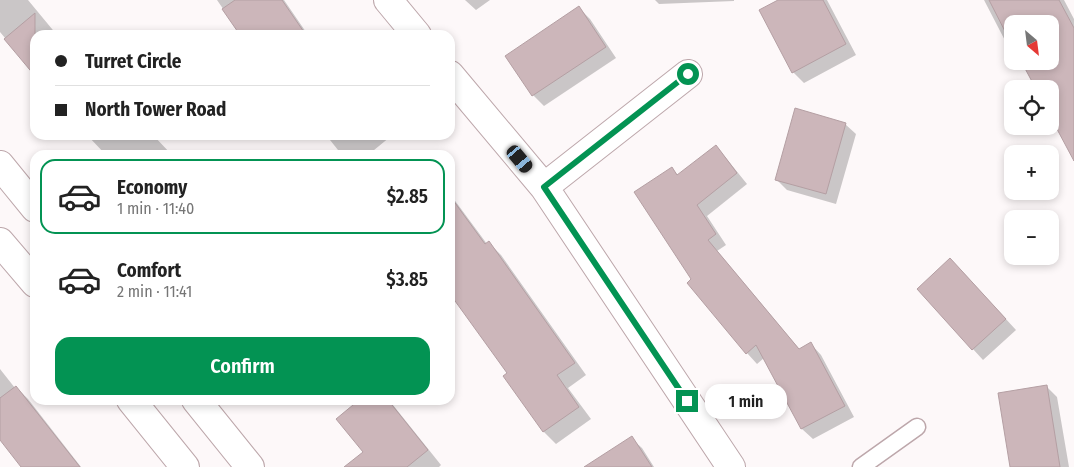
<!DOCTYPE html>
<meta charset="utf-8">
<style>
body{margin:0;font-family:"Fira Sans Condensed",sans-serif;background:#f6f6f6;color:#222;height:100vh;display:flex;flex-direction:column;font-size:19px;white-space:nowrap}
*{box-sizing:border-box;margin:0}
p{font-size:16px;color:#767676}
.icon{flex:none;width:28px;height:28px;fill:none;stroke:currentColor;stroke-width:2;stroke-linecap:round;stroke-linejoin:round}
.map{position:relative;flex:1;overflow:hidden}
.drawer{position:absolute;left:30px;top:150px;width:425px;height:255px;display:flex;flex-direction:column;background:#fff;border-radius:15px;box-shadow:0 2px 8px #0003}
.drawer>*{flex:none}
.top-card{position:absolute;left:30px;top:30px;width:425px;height:110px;border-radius:15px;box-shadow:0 2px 8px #0003;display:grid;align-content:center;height:110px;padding:0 25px;background:#fff}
.needle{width:32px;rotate:152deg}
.fabs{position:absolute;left:1004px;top:15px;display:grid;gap:10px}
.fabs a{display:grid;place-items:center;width:55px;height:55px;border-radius:10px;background:#fff;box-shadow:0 2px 8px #0003;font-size:25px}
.end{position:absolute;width:22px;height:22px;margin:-11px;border:6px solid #039353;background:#fff;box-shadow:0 0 0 2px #fff}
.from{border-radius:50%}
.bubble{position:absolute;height:35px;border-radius:15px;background:#fff;box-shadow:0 2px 8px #0003;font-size:16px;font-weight:600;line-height:35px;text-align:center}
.car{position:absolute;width:15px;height:30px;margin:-15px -8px;border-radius:6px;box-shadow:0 0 4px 1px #0007;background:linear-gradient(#222 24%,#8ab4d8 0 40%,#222 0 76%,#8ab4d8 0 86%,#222 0)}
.top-card b{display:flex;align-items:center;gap:18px;height:48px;font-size:19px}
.top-card b+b{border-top:1px solid #e0e0e0}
.top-card i{width:12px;height:12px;background:#222}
ul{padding:9px 0 0;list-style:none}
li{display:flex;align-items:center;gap:15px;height:75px;margin:0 10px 8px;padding:0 15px;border:2px solid transparent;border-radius:15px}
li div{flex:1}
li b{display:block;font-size:19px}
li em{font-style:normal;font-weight:600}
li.selected{border-color:#039353}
li>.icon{width:45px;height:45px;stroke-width:1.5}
.button{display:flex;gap:10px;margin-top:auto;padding:10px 25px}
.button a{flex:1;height:58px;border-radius:15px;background:#039353;color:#fff;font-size:20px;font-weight:600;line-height:58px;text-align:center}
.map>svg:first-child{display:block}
</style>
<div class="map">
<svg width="1074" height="467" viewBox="0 0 1074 467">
<rect width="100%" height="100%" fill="#fdf8f9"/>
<path fill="#0003" d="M 0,0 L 28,0 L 57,35 L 35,35 L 35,74 L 0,32 Z
M 217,0 L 284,0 L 308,35 L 241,35 Z
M 465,0 L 490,0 L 476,10 Z
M 655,0 L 734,0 L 734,1 L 659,4 Z
M 781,0 L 827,0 L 856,55 L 804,83 L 793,72 Z
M 984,0 L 1064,0 L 1074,19 L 1074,156 L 1050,113 L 1050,89 L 1028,72 L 1017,61 L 1050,61 L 1050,24 L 1012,24 L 1012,54 Z
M 579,8 L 590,19 L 616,58 L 544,106 L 533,95 Z
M 845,124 L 856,134 L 836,204 L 787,190 L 776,179 Z
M 87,135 L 153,135 L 172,155 L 106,155 Z
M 326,135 L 388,135 L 390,137 L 368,155 L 342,155 Z
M 716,147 L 726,158 L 747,184 L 707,216 L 726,245 L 717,251 L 800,350 L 811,344 L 821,355 L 854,417 L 813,439 L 802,429 L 764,358 L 757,364 L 747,353 L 693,280 L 672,169 L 679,176 Z
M 450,194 L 487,244 L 489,243 L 501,255 L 586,375 L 568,388 L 591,419 L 556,444 L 544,432 L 504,376 L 508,373 L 450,292 Z
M 961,270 L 1016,330 L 983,360 L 918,289 Z
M 0,369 L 15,388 L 16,387 L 28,399 L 81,467 L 22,467 L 0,438 Z
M 1046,386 L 1057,397 L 1069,467 L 1012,467 Z
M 361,400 L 389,400 L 441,465 L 439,467 L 355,467 L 365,452 Z
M 631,438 L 642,448 L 654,467 L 587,467 Z"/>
<path fill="#ccb6ba" stroke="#b49fa3" d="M 235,0 L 282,0 L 306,35 L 240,35 L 222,9 Z
M 778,0 L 823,0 L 846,44 L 792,73 L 759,10 Z
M 989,0 L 1059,0 L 1074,28 L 1074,161 L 1050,116 L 1050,89 L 1036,89 L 1021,61 L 1050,61 L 1050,24 L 1012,24 L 1012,45 Z
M 579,6 L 606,47 L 532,96 L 505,56 Z
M 35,13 L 35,76 L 4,39 Z
M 795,108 L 846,123 L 826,194 L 775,180 Z
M 716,145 L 737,173 L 697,205 L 716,234 L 708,240 L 799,349 L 811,342 L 845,406 L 801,429 L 756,345 L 746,354 L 687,283 L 691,279 L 634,192 L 672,167 L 677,175 Z
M 450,196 L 485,244 L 489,241 L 575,363 L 557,375 L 579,407 L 543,432 L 503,376 L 507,373 L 450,294 Z
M 950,258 L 1006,319 L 972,350 L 917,289 Z
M 1047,385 L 1060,467 L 1010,467 L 998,393 Z
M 16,386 L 80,467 L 21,467 L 0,440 L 0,398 Z
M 359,400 L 388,400 L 428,450 L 407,467 L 344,467 L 363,452 L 336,419 Z
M 632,436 L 652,467 L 584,467 Z"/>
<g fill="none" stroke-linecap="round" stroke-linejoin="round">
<g stroke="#bda7ab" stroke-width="19">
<path id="service" d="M 861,467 L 917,427"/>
</g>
<g stroke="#bda7ab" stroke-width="30">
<path id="minor" d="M 388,0 L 417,35
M 450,75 L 544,187 L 731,467
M 544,187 L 688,74"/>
</g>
<g stroke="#bda7ab" stroke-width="30">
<path id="tertiary" d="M 0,165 L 35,208
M 0,242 L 35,283
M 131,400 L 185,467
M 196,400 L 250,467"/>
</g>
<use href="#service" stroke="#fff" stroke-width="16"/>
<use href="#minor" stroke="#fff" stroke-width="28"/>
<use href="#tertiary" stroke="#fff" stroke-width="28"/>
</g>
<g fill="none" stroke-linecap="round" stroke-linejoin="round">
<path stroke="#039353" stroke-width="6" d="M 687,401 L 544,187 L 688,74"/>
</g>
</svg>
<div class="fabs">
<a><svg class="needle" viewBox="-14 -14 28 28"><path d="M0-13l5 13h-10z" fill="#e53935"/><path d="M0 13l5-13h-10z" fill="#767676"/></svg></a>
<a><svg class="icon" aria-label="locate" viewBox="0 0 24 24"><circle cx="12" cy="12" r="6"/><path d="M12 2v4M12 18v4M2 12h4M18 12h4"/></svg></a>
<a>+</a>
<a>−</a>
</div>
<i class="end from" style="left:688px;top:74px"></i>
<i class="end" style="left:687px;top:401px"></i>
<div class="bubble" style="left:705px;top:384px;width:82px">1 min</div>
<i class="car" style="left:520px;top:159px;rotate:140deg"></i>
<div class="top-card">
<b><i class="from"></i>Turret Circle</b>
<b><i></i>North Tower Road</b>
</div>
<section class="drawer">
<ul>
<li class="selected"><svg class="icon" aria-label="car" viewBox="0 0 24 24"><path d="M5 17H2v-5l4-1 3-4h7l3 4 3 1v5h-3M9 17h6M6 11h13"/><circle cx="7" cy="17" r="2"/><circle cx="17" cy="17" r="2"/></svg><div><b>Economy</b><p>1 min · 11:40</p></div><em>$2.85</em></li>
<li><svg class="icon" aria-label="car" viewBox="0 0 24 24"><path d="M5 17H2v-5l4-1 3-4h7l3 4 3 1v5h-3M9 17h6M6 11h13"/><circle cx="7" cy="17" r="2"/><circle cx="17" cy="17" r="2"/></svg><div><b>Comfort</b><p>2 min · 11:41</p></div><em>$3.85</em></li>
</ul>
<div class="button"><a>Confirm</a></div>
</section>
</div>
